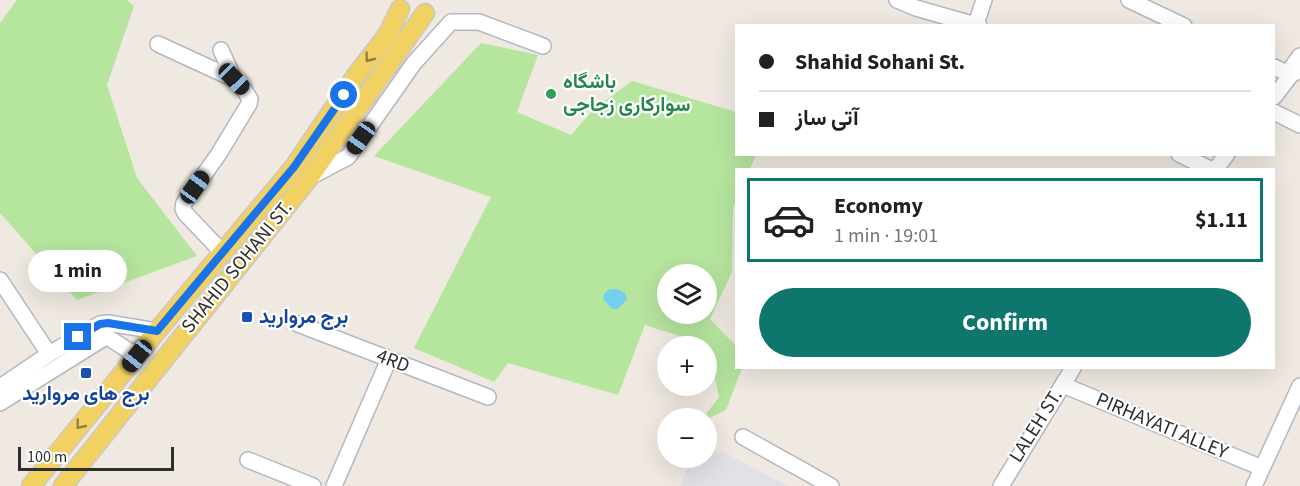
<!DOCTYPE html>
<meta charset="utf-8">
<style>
body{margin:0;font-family:"Source Sans 3",Vazirmatn,sans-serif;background:#f2f2f2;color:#202124;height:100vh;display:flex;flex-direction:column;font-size:22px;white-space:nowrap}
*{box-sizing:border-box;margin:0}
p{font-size:20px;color:#757577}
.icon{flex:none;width:33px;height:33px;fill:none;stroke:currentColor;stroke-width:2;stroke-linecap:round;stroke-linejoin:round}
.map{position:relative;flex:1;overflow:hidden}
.sheet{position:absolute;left:735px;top:168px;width:540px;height:201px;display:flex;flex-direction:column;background:#fff;border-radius:0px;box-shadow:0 6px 24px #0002}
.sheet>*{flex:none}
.banner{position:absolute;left:735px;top:24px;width:540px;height:132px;border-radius:0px;box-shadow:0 6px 24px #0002;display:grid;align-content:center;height:132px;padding:0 24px;background:#fff}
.tools{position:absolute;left:657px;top:264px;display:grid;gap:12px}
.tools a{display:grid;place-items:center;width:60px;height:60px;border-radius:50%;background:#fff;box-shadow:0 6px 24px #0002;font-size:30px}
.scale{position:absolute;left:18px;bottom:15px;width:156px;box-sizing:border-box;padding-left:6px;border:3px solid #2e2e2e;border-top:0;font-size:16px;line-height:21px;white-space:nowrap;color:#2e2e2e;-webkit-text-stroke:4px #fff;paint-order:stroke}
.end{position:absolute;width:27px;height:27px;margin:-14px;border:8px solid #1a73e8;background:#fff;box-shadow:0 0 0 3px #fff}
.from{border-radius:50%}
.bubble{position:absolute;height:42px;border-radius:21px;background:#fff;box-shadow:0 6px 24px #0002;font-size:20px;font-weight:700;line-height:42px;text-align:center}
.car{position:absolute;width:18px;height:36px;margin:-18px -9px;border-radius:8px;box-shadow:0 0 4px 2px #0007;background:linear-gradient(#222 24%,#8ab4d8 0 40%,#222 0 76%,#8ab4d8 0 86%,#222 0)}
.banner b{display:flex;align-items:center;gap:21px;height:57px;font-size:22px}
.banner b+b{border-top:2px solid #e0e0e0}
.banner i{width:15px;height:15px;background:#202124}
ul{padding:10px 0 0;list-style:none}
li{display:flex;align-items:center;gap:18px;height:84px;margin:0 12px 9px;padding:0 12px;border:3px solid #e0e0e0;border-radius:0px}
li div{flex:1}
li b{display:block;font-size:22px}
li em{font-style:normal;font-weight:700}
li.selected{border-color:#0f766e}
li>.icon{width:54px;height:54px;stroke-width:1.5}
.primary-button{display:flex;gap:12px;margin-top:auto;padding:12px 24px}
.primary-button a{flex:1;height:69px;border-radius:36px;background:#0f766e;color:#fff;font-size:24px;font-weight:700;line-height:69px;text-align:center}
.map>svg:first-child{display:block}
</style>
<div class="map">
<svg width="1300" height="486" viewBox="0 0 1300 486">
<rect width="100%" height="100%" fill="#efe9e1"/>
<path fill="#e3e1e8" d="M 723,452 L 788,486 L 680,486 L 691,458 L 706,458 L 707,453 Z"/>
<path fill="#b6e59e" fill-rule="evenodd" d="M 17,0 L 127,0 L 134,6 L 107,85 L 137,178 L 197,256 L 77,300 L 0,213 L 0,23 Z
M 481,43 L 538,55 L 517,112 L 571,135 L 594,109 L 632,81 L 736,112 L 736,154 L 756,155 L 750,169 L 736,170 L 736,199 L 733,208 L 732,272 L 710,319 L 736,346 L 736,368 L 742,368 L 726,410 L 707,419 L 703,418 L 719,397 L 708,345 L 645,325 L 618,395 L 508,363 L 494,382 L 414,348 L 491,197 L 374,156 ZM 668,274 L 706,274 L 706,314 L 668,314 Z"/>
<path fill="#75cff0" d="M 610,289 L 617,289 L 625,293 L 627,299 L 618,309 L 612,309 L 603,299 L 604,294 Z"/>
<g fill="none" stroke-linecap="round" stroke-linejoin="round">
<g stroke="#b4b7c1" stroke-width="18">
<path id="minor" d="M 897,0 L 916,8 L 979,26
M 1129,0 L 1184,26
M 976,24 L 984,0
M 158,44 L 234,79 L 245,91 L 250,99 L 249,104 L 218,155 L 184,203 L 183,209 L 185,213 L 222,252
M 221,50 L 234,79
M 1274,67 L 1291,75
M 1291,75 L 1292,67 L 1300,56
M 1274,97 L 1291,75 L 1300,70
M 1274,112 L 1300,125
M 1179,154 L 1212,170
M 1215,170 L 1227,154
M 310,177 L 348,157 L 414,63 L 451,22 L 479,22 L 543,46
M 0,280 L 49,354
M 298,324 L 488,397
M 1063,385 L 1262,468
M 0,387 L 49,354 L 100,324 L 108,323 L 157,331
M 0,403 L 104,338 L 109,338 L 137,356
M 743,437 L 831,486
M 248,460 L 313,486
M 334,486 L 389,359
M 1001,486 L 1073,368
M 1254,486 L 1300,386"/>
</g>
<g stroke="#c9c9c9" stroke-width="21">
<path id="major" d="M 31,486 L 157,331 L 294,167 L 355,77 L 388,34 L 400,9
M 63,486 L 309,178 L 425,13"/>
</g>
<use href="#minor" stroke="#fff" stroke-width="15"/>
<use href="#major" stroke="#f2d163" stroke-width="18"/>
</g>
<defs><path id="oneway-chevron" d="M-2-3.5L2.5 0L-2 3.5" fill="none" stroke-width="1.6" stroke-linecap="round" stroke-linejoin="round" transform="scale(1.5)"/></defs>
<g stroke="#908048">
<use href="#oneway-chevron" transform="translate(369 58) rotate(127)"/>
<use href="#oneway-chevron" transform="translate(80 425) rotate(129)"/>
</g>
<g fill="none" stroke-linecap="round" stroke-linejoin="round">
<path stroke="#1a73e8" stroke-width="8" d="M 78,337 L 100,324 L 108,323 L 157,331 L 294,167 L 344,95"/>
</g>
<circle fill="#2e9e5b" stroke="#fff" stroke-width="2" cx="551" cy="94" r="6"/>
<g fill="#1a4fb4" stroke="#fff" stroke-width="2">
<rect x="241" y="311" width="12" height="12" rx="3"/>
<rect x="80" y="367" width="12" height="12" rx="3"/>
</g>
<g text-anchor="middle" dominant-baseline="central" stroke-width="4.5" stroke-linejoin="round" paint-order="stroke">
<g font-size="20" font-weight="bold" fill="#27864d" stroke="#fff" text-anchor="start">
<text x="563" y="82">باشگاه<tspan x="563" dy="23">سواركاری زجاجی</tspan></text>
</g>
<g font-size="20" fill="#2e2e2e" stroke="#fff">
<text transform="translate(237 267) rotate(-51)">SHAHID SOHANI ST.</text>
<text transform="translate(393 361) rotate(21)">4RD</text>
<text transform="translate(1036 426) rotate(-58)">LALEH ST.</text>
<text transform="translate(1162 426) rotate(23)">PIRHAYATI ALLEY</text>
</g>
<g font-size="20" font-weight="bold" fill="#164399" stroke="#fff" text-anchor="start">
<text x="259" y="317">برج مروارید</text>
<text x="86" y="394" text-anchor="middle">برج های مروارید</text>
</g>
</g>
</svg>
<div class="tools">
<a><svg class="icon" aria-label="layers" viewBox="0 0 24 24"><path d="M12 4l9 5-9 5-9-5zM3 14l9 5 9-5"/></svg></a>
<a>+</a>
<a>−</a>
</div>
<div class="scale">100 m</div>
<i class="end from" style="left:344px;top:95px"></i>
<i class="end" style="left:78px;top:337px"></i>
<div class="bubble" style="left:28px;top:250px;width:99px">1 min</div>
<i class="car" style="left:234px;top:79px;rotate:136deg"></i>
<i class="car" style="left:361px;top:138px;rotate:215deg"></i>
<i class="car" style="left:195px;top:187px;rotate:36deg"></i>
<i class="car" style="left:137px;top:356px;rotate:219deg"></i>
<div class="banner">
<b><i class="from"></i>Shahid Sohani St.</b>
<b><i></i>آتی ساز</b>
</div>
<section class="sheet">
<ul>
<li class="selected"><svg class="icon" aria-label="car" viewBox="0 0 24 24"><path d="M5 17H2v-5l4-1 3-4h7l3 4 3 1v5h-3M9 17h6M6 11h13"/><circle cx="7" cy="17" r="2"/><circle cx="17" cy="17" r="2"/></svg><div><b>Economy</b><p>1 min · 19:01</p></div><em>$1.11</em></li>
</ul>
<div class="primary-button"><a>Confirm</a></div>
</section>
</div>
